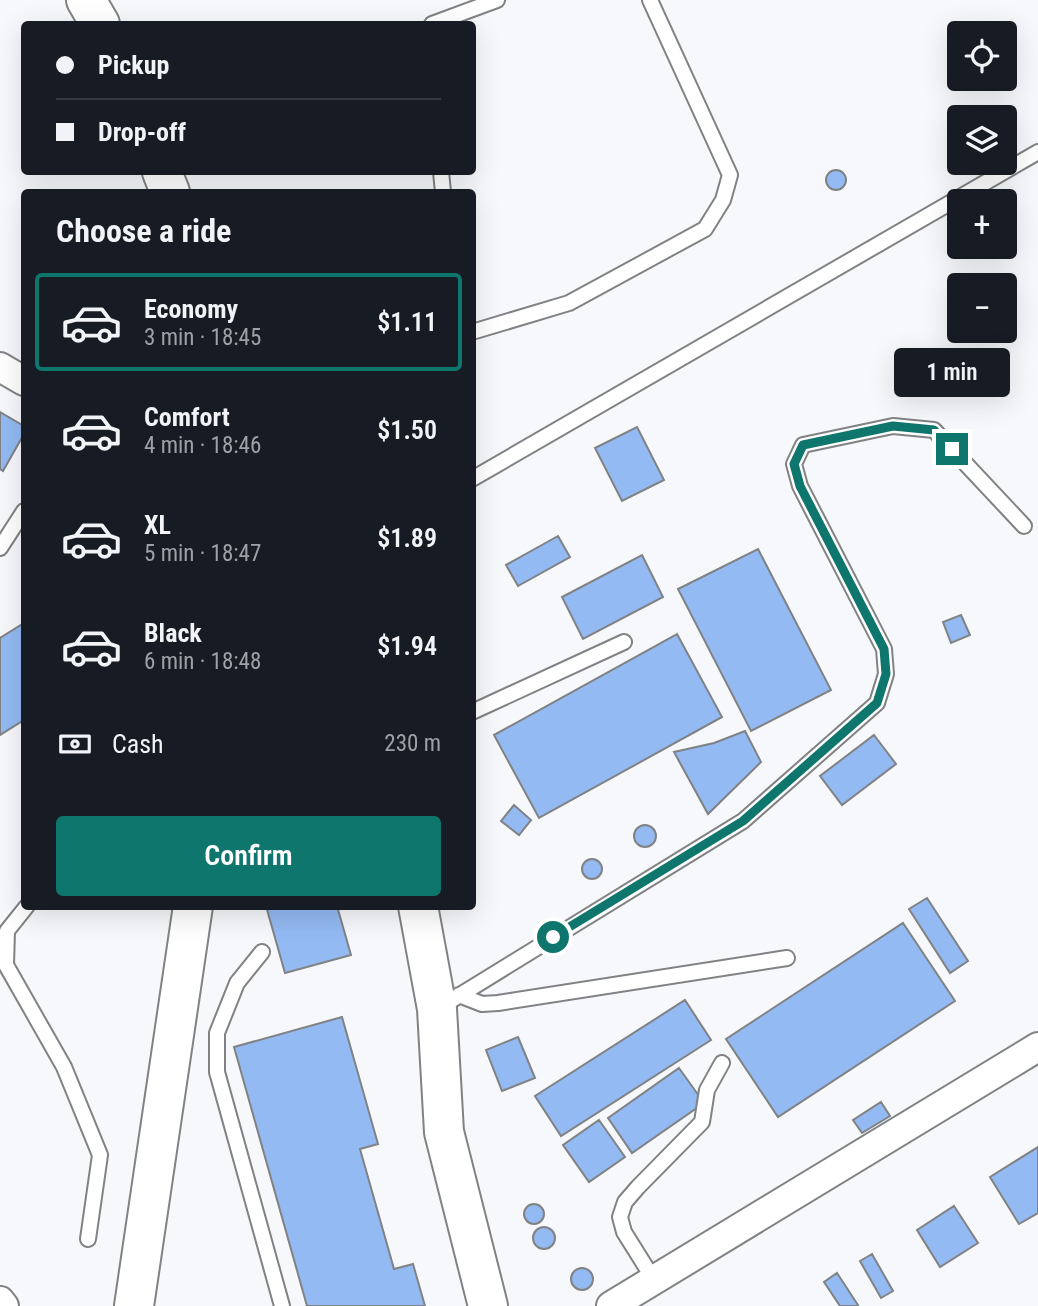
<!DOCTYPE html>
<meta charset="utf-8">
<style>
body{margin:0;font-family:"Roboto Condensed",sans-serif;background:#20242c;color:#f1f3f6;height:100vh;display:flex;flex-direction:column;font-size:26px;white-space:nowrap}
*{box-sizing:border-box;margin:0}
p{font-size:23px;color:#9ea1a6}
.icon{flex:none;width:38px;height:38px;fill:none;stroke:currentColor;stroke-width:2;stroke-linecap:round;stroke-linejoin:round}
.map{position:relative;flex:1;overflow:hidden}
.side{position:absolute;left:21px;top:189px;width:455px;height:721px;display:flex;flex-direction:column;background:#171b24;border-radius:7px;box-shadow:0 7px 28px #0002}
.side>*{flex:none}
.banner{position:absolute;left:21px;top:21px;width:455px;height:154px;border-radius:7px;box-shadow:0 7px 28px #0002;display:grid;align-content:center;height:154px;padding:0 35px;background:#171b24}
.tools{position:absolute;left:947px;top:21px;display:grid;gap:14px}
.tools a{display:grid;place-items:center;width:70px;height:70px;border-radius:7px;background:#171b24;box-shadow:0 7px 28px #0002;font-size:35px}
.end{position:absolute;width:32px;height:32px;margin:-16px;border:9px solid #0f766e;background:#fff;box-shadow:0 0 0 4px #fff}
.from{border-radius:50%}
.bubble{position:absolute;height:49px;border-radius:7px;background:#171b24;box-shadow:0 7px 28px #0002;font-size:23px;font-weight:600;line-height:49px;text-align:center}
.banner b{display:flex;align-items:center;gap:24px;height:66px;font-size:26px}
.banner b+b{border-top:2px solid #363941}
.banner i{width:18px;height:18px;background:#f1f3f6}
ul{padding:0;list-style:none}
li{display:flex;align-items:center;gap:21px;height:98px;margin:0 14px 10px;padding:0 21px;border:4px solid transparent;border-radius:7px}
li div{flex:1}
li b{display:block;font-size:26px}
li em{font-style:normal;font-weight:600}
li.on{border-color:#0f766e}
li>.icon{width:63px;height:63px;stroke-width:1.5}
h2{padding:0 35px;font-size:32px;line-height:84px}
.pay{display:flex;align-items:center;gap:18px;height:77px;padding:0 35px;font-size:26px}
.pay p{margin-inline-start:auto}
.action{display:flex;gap:14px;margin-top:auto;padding:14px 35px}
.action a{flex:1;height:80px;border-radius:7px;background:#0f766e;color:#fff;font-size:28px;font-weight:600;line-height:80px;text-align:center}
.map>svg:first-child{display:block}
</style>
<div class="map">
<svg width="1038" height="1306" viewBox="0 0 1038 1306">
<rect width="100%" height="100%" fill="#f6f8fb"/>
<path fill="#93baf3" stroke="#808284" stroke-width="2" d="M826 180a10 10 0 1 1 20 0a10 10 0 1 1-20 0Z
M 0,412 L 24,426 L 24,434 L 3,471 L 0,469 Z
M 637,427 L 664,480 L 622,501 L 595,448 Z
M 558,536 L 570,557 L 518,586 L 506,565 Z
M 758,549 L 831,690 L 751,731 L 678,589 Z
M 642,555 L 663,597 L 583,639 L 562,597 Z
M 961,615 L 970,635 L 951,643 L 943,622 Z
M 24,623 L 24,720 L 0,735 L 0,638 Z
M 677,634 L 722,717 L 539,818 L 494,735 Z
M 745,731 L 761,762 L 708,814 L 674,752 L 714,743 Z
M 874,735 L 896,764 L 842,805 L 820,776 Z
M 514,805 L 531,820 L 519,835 L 501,821 Z
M634 836a11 11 0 1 1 22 0a11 11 0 1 1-22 0Z
M582 869a10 10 0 1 1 20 0a10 10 0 1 1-20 0Z
M 927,898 L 968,961 L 950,973 L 909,909 Z
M 266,906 L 337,906 L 351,955 L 285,973 Z
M 903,923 L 955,1001 L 778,1117 L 726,1039 Z
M 685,1000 L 711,1040 L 561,1136 L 535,1096 Z
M 342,1017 L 378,1144 L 360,1149 L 394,1269 L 413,1264 L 425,1306 L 307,1306 L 234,1047 Z
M 518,1037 L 535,1078 L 502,1091 L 486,1050 Z
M 679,1068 L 704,1103 L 632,1153 L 608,1118 Z
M 881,1102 L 890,1116 L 862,1133 L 853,1120 Z
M 599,1120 L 625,1157 L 589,1182 L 563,1145 Z
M 1038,1147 L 1038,1213 L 1019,1224 L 990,1177 Z
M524 1214a10 10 0 1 1 20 0a10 10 0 1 1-20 0Z
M 954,1206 L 978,1243 L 940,1267 L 917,1230 Z
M533 1238a11 11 0 1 1 22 0a11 11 0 1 1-22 0Z
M 872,1254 L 893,1291 L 881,1298 L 860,1261 Z
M571 1279a11 11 0 1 1 22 0a11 11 0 1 1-22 0Z
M 837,1273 L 858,1305 L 856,1306 L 840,1306 L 824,1282 Z"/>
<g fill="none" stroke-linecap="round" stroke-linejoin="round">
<g stroke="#808284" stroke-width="18">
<path id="lane" d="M 432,24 L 497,0
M 441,172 L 443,192
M 472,332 L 569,303 L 705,229 L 723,200 L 730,175 L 650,0
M 472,479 L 1038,152
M 0,548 L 24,511
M 472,712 L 624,642
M 27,906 L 7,931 L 6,965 L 64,1067 L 100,1155 L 88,1239
M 262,952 L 237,983 L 217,1033 L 217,1072 L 282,1306
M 459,995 L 482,1004 L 498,1003 L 787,958
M 439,1008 L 743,821 L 877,703 L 886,674 L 884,649 L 800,486 L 794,464 L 803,445 L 893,426 L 934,430 L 1024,526
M 654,1280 L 624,1232 L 620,1217 L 625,1202 L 638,1187 L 702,1122 L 707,1090 L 722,1063"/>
</g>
<g stroke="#808284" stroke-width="32">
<path id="street" d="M 0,367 L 24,381
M 0,1301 L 4,1306
M 611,1306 L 1038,1047"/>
</g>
<g stroke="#808284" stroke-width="42">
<path id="secondary" d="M 134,1306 L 193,906"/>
</g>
<g stroke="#808284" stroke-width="42">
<path id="primary" d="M 86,0 L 100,24
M 162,172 L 170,192
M 418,906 L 437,1009 L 444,1132 L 488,1306"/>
</g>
<use href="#lane" stroke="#fff" stroke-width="14"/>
<use href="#street" stroke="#fff" stroke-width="28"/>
<use href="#secondary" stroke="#fff" stroke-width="38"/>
<use href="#primary" stroke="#fff" stroke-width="38"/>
</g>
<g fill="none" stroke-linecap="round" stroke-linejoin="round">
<path stroke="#0f766e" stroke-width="9" d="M 553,937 L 743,821 L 877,703 L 886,674 L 884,649 L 800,486 L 794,464 L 803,445 L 893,426 L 934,430 L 952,449"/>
</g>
</svg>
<div class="tools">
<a><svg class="icon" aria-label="locate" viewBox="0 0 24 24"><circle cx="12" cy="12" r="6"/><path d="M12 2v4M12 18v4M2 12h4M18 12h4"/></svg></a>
<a><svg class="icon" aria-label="layers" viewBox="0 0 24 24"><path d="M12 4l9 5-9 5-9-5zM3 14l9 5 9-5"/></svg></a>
<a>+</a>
<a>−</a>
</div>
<i class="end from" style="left:553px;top:937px"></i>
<i class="end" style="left:952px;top:449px"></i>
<div class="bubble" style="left:894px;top:348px;width:116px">1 min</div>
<div class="banner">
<b><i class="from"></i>Pickup</b>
<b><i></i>Drop-off</b>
</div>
<section class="side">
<h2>Choose a ride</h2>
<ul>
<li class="on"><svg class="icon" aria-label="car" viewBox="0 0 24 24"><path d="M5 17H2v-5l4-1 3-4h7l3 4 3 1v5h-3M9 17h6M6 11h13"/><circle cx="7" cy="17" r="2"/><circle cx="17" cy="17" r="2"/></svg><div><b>Economy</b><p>3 min · 18:45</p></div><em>$1.11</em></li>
<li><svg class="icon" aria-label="car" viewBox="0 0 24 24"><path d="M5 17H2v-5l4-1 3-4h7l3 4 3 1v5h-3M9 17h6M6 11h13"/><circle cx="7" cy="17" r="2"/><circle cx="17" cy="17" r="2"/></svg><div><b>Comfort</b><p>4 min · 18:46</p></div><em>$1.50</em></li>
<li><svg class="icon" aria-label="car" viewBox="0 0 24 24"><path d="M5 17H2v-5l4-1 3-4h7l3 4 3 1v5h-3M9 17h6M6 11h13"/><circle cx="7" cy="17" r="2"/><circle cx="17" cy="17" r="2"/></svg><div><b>XL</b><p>5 min · 18:47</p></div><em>$1.89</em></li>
<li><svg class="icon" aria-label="car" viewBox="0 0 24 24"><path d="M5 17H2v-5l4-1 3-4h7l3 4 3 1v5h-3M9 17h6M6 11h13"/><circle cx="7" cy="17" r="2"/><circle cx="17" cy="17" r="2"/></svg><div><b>Black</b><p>6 min · 18:48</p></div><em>$1.94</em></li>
</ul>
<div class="pay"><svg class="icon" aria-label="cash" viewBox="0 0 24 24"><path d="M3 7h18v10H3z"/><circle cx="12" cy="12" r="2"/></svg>Cash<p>230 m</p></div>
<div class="action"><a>Confirm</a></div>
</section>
</div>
